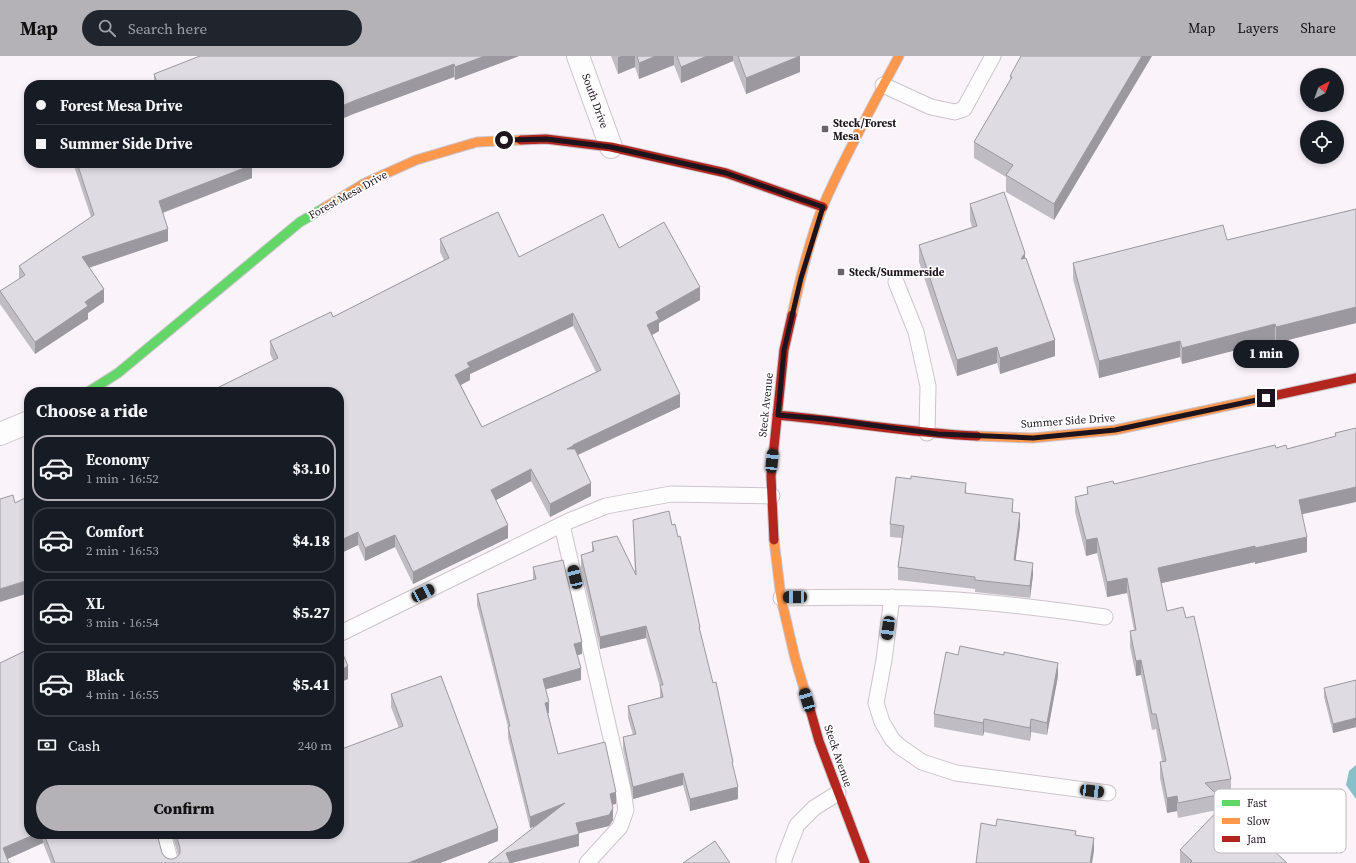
<!DOCTYPE html>
<meta charset="utf-8">
<style>
body{margin:0;font-family:"Source Serif 4",serif;background:#20242c;color:#f1f3f6;height:100vh;display:flex;flex-direction:column;font-size:15px;white-space:nowrap}
*{box-sizing:border-box;margin:0}
p{font-size:13px;color:#9ea1a6}
.icon{flex:none;width:22px;height:22px;fill:none;stroke:currentColor;stroke-width:2;stroke-linecap:round;stroke-linejoin:round}
.map{position:relative;flex:1;overflow:hidden}
.panel{position:absolute;left:24px;top:331px;width:320px;height:452px;display:flex;flex-direction:column;background:#171b24;border-radius:16px;box-shadow:0 2px 6px #0003}
.panel>*{flex:none}
.hud{position:absolute;left:24px;top:24px;width:320px;height:88px;border-radius:16px;box-shadow:0 2px 6px #0003;display:grid;align-content:center;height:88px;padding:0 12px;background:#171b24}
.needle{width:26px;rotate:41deg}
.fabs{position:absolute;left:1300px;top:12px;display:grid;gap:8px}
.fabs a{display:grid;place-items:center;width:44px;height:44px;border-radius:50%;background:#171b24;box-shadow:0 2px 6px #0003;font-size:20px}
.end{position:absolute;width:18px;height:18px;margin:-9px;border:5px solid #1e141e;background:#fff;box-shadow:0 0 0 2px #fff}
.from{border-radius:50%}
.bubble{position:absolute;height:28px;border-radius:14px;background:#171b24;box-shadow:0 2px 6px #0003;font-size:13px;font-weight:800;line-height:28px;text-align:center}
.car{position:absolute;width:12px;height:24px;margin:-12px -6px;border-radius:5px;box-shadow:0 0 3px 1px #0007;background:linear-gradient(#222 24%,#8ab4d8 0 40%,#222 0 76%,#8ab4d8 0 86%,#222 0)}
.hud b{display:flex;align-items:center;gap:14px;height:38px;font-size:15px}
.hud b+b{border-top:1px solid #363941}
.hud i{width:10px;height:10px;background:#f1f3f6}
ul{padding:0;list-style:none}
li{display:flex;align-items:center;gap:12px;height:66px;margin:0 8px 6px;padding:0 4px;border:2px solid #363941;border-radius:16px}
li div{flex:1}
li b{display:block;font-size:15px}
li em{font-style:normal;font-weight:800}
li.active{border-color:#b5b2b7}
li>.icon{width:36px;height:36px;stroke-width:1.5}
h2{padding:0 12px;font-size:18px;line-height:48px}
.pay{display:flex;align-items:center;gap:10px;height:44px;padding:0 12px;font-size:15px}
.pay p{margin-inline-start:auto}
.button{display:flex;gap:8px;margin-top:auto;padding:8px 12px}
.button a{flex:1;height:46px;border-radius:24px;background:#b5b2b7;color:#111;font-size:16px;font-weight:800;line-height:46px;text-align:center}
header{display:flex;align-items:center;gap:24px;box-sizing:border-box;height:56px;padding:0 20px;background:#b5b2b7;color:#111}
header strong{font-size:19px}
nav{display:flex;gap:22px;margin-inline-start:auto;font-size:14px}
.search{width:280px;height:36px;background:#20242c;display:flex;align-items:center;gap:10px;box-sizing:border-box;padding:0 14px;border-radius:22px;color:#9ea1a6;font-size:15px}
.map>svg:first-child{display:block}
</style>
<header>
<strong>Map</strong>
<div class="search"><svg class="icon" aria-label="search" viewBox="0 0 24 24"><circle cx="10" cy="10" r="6"/><path d="M15 15l6 6"/></svg>Search here</div>
<nav><a>Map</a><a>Layers</a><a>Share</a></nav>
</header>
<div class="map">
<svg width="1356" height="807" viewBox="0 0 1356 807">
<rect width="100%" height="100%" fill="#faf4fa"/>
<path fill="#89bfc6" d="M 1356,709 L 1356,743 L 1346,729 L 1349,715 Z"/>
<g fill="none" stroke-linecap="round" stroke-linejoin="round">
<g stroke="#ccc4cc" stroke-width="17">
<path id="lane" d="M 883,29 L 931,51 L 955,56 L 964,53 L 993,0
M 896,226 L 916,276 L 928,330 L 927,377
M 562,469 L 623,734 L 626,754 L 620,771 L 587,807
M 892,541 L 884,604 L 876,647 L 882,666 L 892,683 L 899,690 L 922,706 L 956,717 L 1108,737
M 781,542 C 834,541 886,540 939,543 C 995,546 1050,553 1105,561
M 339,578 L 569,465 L 606,450 L 671,438 L 772,440
M 163,778 L 171,807
M 784,807 L 784,803 L 797,769 L 814,752 L 838,737"/>
</g>
<g stroke="#ccc4cc" stroke-width="24">
<path id="street" d="M 578,0 L 611,91
M 0,378 L 29,366"/>
</g>
<g stroke="#ccc4cc" stroke-width="11">
<path id="fast" d="M 88,336 L 118,317 L 300,166 L 324,152"/>
</g>
<g stroke="#ccc4cc" stroke-width="11">
<path id="slow" d="M 324,152 L 365,127 L 416,104 L 477,86 L 521,84
M 792,259 C 800,223 809,185 823,150 C 845,99 873,49 899,0
M 977,380 L 1033,382 L 1115,374 L 1268,341
M 774,484 L 781,542 L 795,602 L 808,646"/>
</g>
<g stroke="#ccc4cc" stroke-width="11">
<path id="jam" d="M 521,84 L 546,83 L 611,91 L 726,117 L 823,151
M 1268,341 L 1356,322
M 777,359 C 844,365 910,377 977,380
M 774,484 L 771,420 L 784,294 L 792,259
M 808,646 L 819,685 L 865,807"/>
</g>
<use href="#lane" stroke="#fefdfe" stroke-width="15"/>
<use href="#street" stroke="#fefdfe" stroke-width="22"/>
<use href="#fast" stroke="#63d668" stroke-width="9"/>
<use href="#slow" stroke="#ff974d" stroke-width="9"/>
<use href="#jam" stroke="#b3261e" stroke-width="9"/>
</g>
<path fill="#bfbcc3" fill-rule="evenodd" d="M 519,0 L 455,24 L 454,21 L 356,57 L 339,29 L 154,29 L 154,18 Z
M 611,0 L 800,0 L 800,16 L 746,38 L 733,5 L 681,27 L 674,9 L 639,23 L 635,11 L 618,18 Z
M 1021,0 L 1152,0 L 1054,164 L 1006,136 L 1006,121 L 974,102 L 974,86 L 1010,26 L 1010,20 Z
M 73,107 L 251,107 L 252,122 L 163,157 L 168,185 L 89,212 L 104,246 L 88,257 L 88,263 L 35,298 L 0,248 L 0,235 L 19,223 L 19,210 L 91,161 Z
M 970,148 L 1025,202 L 1055,300 L 1000,318 L 997,307 L 957,320 L 919,206 L 919,189 L 972,171 L 970,164 Z
M 1356,153 L 1356,267 L 1276,287 L 1275,284 L 1182,308 L 1180,301 L 1099,322 L 1073,223 L 1073,207 L 1227,184 Z
M 440,183 L 519,201 L 619,192 L 700,244 L 659,267 L 659,275 L 652,279 L 680,351 L 578,399 L 591,440 L 550,461 L 531,425 L 496,444 L 508,482 L 413,528 L 395,491 L 365,505 L 358,489 L 339,498 L 339,336 L 273,304 L 270,298 L 270,285 L 333,261 L 444,204 L 440,196 ZM 573,270 L 596,316 L 482,371 L 461,329 L 470,324 L 470,318 Z
M 1356,372 L 1302,459 L 1307,496 L 1255,508 L 1255,506 L 1161,527 L 1167,555 L 1186,562 L 1231,723 L 1231,739 L 1217,741 L 1217,754 L 1178,762 L 1177,755 L 1167,757 L 1160,722 L 1160,706 L 1162,705 L 1156,673 L 1152,674 L 1141,619 L 1136,620 L 1130,591 L 1130,575 L 1134,574 L 1127,537 L 1107,541 L 1097,497 L 1086,500 L 1075,456 L 1075,441 L 1087,438 L 1087,431 L 1114,428 L 1276,392 L 1287,393 L 1335,381 L 1335,377 Z
M 966,437 L 1013,456 L 1020,470 L 1015,505 L 1033,519 L 1030,542 L 975,536 L 975,533 L 898,524 L 898,511 L 902,482 L 890,481 L 890,468 Z
M 633,464 L 672,469 L 700,571 L 700,576 L 733,710 L 738,743 L 690,755 L 683,729 L 633,743 L 623,693 L 623,681 L 633,679 L 628,662 L 628,650 L 660,642 L 660,631 L 646,582 L 600,593 L 581,511 L 581,499 L 592,496 L 592,486 L 635,518 Z
M 533,511 L 582,598 L 577,599 L 581,624 L 546,633 L 549,657 L 548,657 L 558,698 L 616,748 L 612,749 L 613,764 L 609,770 L 579,777 L 579,790 L 536,770 L 530,772 L 508,682 L 508,671 L 477,549 L 477,538 L 533,524 Z
M 1058,620 L 1047,679 L 1031,676 L 1030,685 L 984,676 L 983,680 L 934,671 L 934,658 Z
M 1356,624 L 1356,671 L 1333,677 L 1324,641 L 1324,632 Z
M 391,638 L 498,785 L 440,807 L 51,807 L 43,787 L 7,803 L 0,807 L 29,778 L 157,778 L 162,797 L 165,801 L 169,803 L 173,803 L 177,801 L 178,799 L 172,778 L 339,778 L 399,672 L 391,651 Z
M 1180,794 L 1287,807 L 1180,807 Z"/>
<path fill="#9b999f" d="M 485,0 L 519,0 L 455,24 L 455,11 Z
M 622,0 L 635,0 L 635,11 L 618,18 L 618,1 Z
M 656,0 L 674,0 L 674,9 L 639,23 L 639,7 Z
M 707,0 L 733,0 L 733,5 L 681,27 L 681,11 Z
M 800,0 L 800,16 L 746,38 L 746,22 Z
M 1142,0 L 1152,0 L 1054,164 L 1054,148 Z
M 454,8 L 454,21 L 356,57 L 339,64 L 339,51 L 356,44 Z
M 252,109 L 252,122 L 159,158 L 159,145 Z
M 168,173 L 168,185 L 82,214 L 82,201 Z
M 1025,197 L 1025,213 L 1021,203 Z
M 700,231 L 700,244 L 659,267 L 659,275 L 647,282 L 647,269 L 656,256 Z
M 104,233 L 104,246 L 88,257 L 88,263 L 35,298 L 35,286 L 85,246 Z
M 1356,251 L 1356,267 L 1276,287 L 1276,271 Z
M 573,257 L 573,270 L 470,318 L 470,324 L 455,332 L 455,319 L 467,307 Z
M 1275,268 L 1275,284 L 1182,308 L 1182,292 Z
M 1055,284 L 1055,300 L 1000,318 L 1000,302 Z
M 1180,285 L 1180,301 L 1099,322 L 1099,305 Z
M 997,291 L 997,307 L 957,320 L 957,304 Z
M 680,338 L 680,351 L 573,401 L 567,393 L 573,389 Z
M 531,413 L 531,425 L 491,447 L 491,434 Z
M 591,427 L 591,440 L 550,461 L 550,448 Z
M 966,427 L 966,439 L 965,437 Z
M 1356,431 L 1356,446 L 1299,459 L 1299,444 Z
M 1013,443 L 1013,455 L 1012,469 L 1012,456 Z
M 1020,457 L 1020,470 L 1014,517 L 1014,504 Z
M 508,469 L 508,482 L 413,528 L 413,516 Z
M 358,476 L 358,489 L 339,498 L 339,485 Z
M 395,479 L 395,491 L 365,505 L 365,492 Z
M 1307,481 L 1307,496 L 1255,508 L 1255,492 Z
M 1097,482 L 1097,497 L 1086,500 L 1086,484 Z
M 1255,490 L 1255,506 L 1158,528 L 1158,512 Z
M 1033,507 L 1033,519 L 1030,542 L 1030,530 Z
M 1127,522 L 1127,537 L 1107,541 L 1107,526 Z
M 29,524 L 29,537 L 0,546 L 0,533 Z
M 646,570 L 646,582 L 600,593 L 600,581 Z
M 582,586 L 582,598 L 574,600 L 574,588 Z
M 1141,604 L 1141,619 L 1136,620 L 1136,605 Z
M 1058,607 L 1058,620 L 1047,679 L 1047,667 Z
M 348,610 L 348,623 L 339,627 L 339,615 Z
M 581,612 L 581,624 L 543,634 L 543,623 Z
M 549,646 L 549,657 L 545,658 L 545,647 Z
M 1356,662 L 1356,671 L 1333,677 L 1333,668 Z
M 984,663 L 984,676 L 983,680 L 983,667 Z
M 1031,663 L 1031,676 L 1030,685 L 1030,672 Z
M 683,717 L 683,729 L 633,743 L 633,731 Z
M 738,731 L 738,743 L 690,755 L 690,743 Z
M 616,736 L 616,748 L 610,749 L 610,738 Z
M 1177,740 L 1177,755 L 1167,757 L 1167,742 Z
M 565,747 L 565,759 L 530,772 L 530,761 Z
M 613,752 L 613,764 L 609,770 L 576,778 L 576,767 Z
M 498,772 L 498,785 L 440,807 L 408,807 Z
M 36,778 L 43,778 L 43,787 L 3,805 L 3,792 Z
M 579,778 L 579,790 L 512,807 L 506,807 L 506,797 Z
M 1094,782 L 1094,795 L 1092,807 L 1090,807 Z"/>
<path fill="#dedbe3" stroke="#9b999f" fill-rule="evenodd" d="M 200,0 L 485,0 L 455,11 L 454,8 L 356,44 L 339,51 L 339,29 L 158,29 L 154,18 Z
M 637,0 L 656,0 L 639,7 Z
M 677,0 L 707,0 L 681,11 Z
M 738,0 L 800,0 L 746,22 Z
M 1021,0 L 1142,0 L 1054,148 L 1006,119 L 1013,109 L 974,86 L 1012,21 L 1010,20 Z
M 77,107 L 251,107 L 252,109 L 159,145 L 168,173 L 82,201 L 104,233 L 85,246 L 88,250 L 35,286 L 0,235 L 25,219 L 19,210 L 94,159 Z
M 1004,136 L 1025,197 L 1021,203 L 1026,202 L 1055,284 L 1000,302 L 997,291 L 957,304 L 919,189 L 977,170 L 970,148 Z
M 1356,153 L 1356,251 L 1276,271 L 1275,268 L 1182,292 L 1180,285 L 1099,305 L 1073,207 L 1223,169 L 1227,184 Z
M 498,156 L 519,201 L 603,158 L 619,192 L 664,166 L 700,231 L 656,256 L 659,263 L 647,269 L 680,338 L 573,389 L 573,390 L 567,393 L 575,393 L 591,427 L 550,448 L 531,413 L 491,434 L 508,469 L 413,516 L 395,479 L 365,492 L 358,476 L 339,485 L 339,336 L 209,336 L 278,302 L 270,285 L 331,256 L 333,261 L 449,202 L 440,183 ZM 573,257 L 601,314 L 482,371 L 455,319 L 470,311 L 467,307 Z
M 1356,372 L 1356,431 L 1299,444 L 1307,481 L 1255,492 L 1255,490 L 1158,512 L 1167,555 L 1183,551 L 1186,562 L 1194,560 L 1231,723 L 1205,727 L 1217,739 L 1178,747 L 1177,740 L 1167,742 L 1160,706 L 1166,705 L 1156,658 L 1152,658 L 1141,604 L 1136,605 L 1130,575 L 1136,574 L 1127,522 L 1107,526 L 1097,482 L 1086,484 L 1075,441 L 1088,438 L 1087,431 L 1113,425 L 1114,428 L 1275,389 L 1276,392 L 1286,389 L 1287,393 L 1336,380 L 1335,377 Z
M 911,420 L 966,427 L 965,437 L 1013,443 L 1012,456 L 1020,457 L 1014,504 L 1033,507 L 1030,530 L 975,524 L 975,521 L 898,511 L 904,470 L 890,468 L 896,421 L 911,423 Z
M 13,439 L 15,447 L 29,440 L 29,524 L 0,533 L 0,443 Z
M 669,455 L 672,469 L 675,468 L 678,481 L 680,480 L 700,571 L 699,571 L 713,627 L 716,626 L 733,706 L 732,706 L 738,731 L 690,743 L 683,717 L 633,731 L 623,681 L 636,678 L 628,650 L 663,641 L 660,629 L 663,629 L 646,570 L 600,581 L 581,499 L 594,495 L 592,486 L 617,480 L 636,519 L 633,464 Z
M 563,504 L 582,586 L 574,588 L 581,612 L 543,623 L 549,646 L 545,647 L 558,698 L 605,686 L 616,736 L 610,738 L 613,752 L 609,759 L 576,767 L 579,778 L 506,797 L 510,807 L 488,807 L 565,747 L 530,761 L 508,671 L 510,670 L 477,538 L 536,523 L 533,511 Z
M 339,589 L 348,610 L 339,615 Z
M 960,590 L 1004,599 L 1004,596 L 1058,607 L 1047,667 L 1031,663 L 1030,672 L 984,663 L 983,667 L 934,658 L 946,596 L 958,599 Z
M 29,593 L 29,778 L 36,778 L 3,792 L 9,807 L 0,807 L 0,607 Z
M 441,620 L 498,772 L 408,807 L 55,807 L 44,778 L 157,778 L 162,797 L 165,801 L 169,803 L 173,803 L 177,801 L 180,797 L 180,792 L 176,778 L 339,778 L 339,694 L 403,670 L 391,638 Z
M 1356,624 L 1356,662 L 1333,668 L 1324,632 Z
M 1224,748 L 1287,807 L 1190,807 L 1192,805 L 1180,794 Z
M 997,763 L 1076,775 L 1075,779 L 1094,782 L 1090,807 L 976,807 L 981,767 L 996,770 Z
M 715,785 L 730,807 L 683,807 Z"/>
<g fill="none" stroke-linecap="round" stroke-linejoin="round">
<path stroke="#1e141e" stroke-width="5" d="M 504,84 L 546,83 L 611,91 L 726,117 L 823,151 L 801,222 L 784,294 L 778,359 L 825,363 L 938,378 L 1033,382 L 1115,374 L 1266,342"/>
</g>
<g fill="#6b626b" stroke="#fff" stroke-width="1.5">
<rect x="821" y="69" width="8" height="8" rx="2"/>
<rect x="837" y="212" width="8" height="8" rx="2"/>
</g>
<g text-anchor="middle" dominant-baseline="central" stroke-width="3.5" stroke-linejoin="round" paint-order="stroke">
<g font-size="11" fill="#1e141e" stroke="#fff">
<text transform="translate(595 45) rotate(70)">South Drive</text>
<text transform="translate(348 139) rotate(-29)">Forest Mesa Drive</text>
<text transform="translate(766 349) rotate(-84)">Steck Avenue</text>
<text transform="translate(1068 365) rotate(-4)">Summer Side Drive</text>
<text transform="translate(838 700) rotate(71)">Steck Avenue</text>
</g>
<g font-size="11" font-weight="bold" fill="#1e141e" stroke="#fff" text-anchor="start">
<text x="833" y="67">Steck/Forest<tspan x="833" dy="13">Mesa</tspan></text>
<text x="849" y="216">Steck/Summerside</text>
</g>
</g>
<rect x="1214" y="733" width="132" height="64" rx="6" fill="#fff" stroke="#bcb8bc" stroke-width="1"/>
<rect x="1222" y="744" width="18" height="6" fill="#63d668"/>
<rect x="1222" y="762" width="18" height="6" fill="#ff974d"/>
<rect x="1222" y="780" width="18" height="6" fill="#b3261e"/>
<g font-size="11" fill="#1e141e">
<text x="1247" y="751">Fast</text>
<text x="1247" y="769">Slow</text>
<text x="1247" y="787">Jam</text>
</g>
</svg>
<div class="fabs">
<a><svg class="needle" viewBox="-14 -14 28 28"><path d="M0-13l5 13h-10z" fill="#e53935"/><path d="M0 13l5-13h-10z" fill="#9ea1a6"/></svg></a>
<a><svg class="icon" aria-label="locate" viewBox="0 0 24 24"><circle cx="12" cy="12" r="6"/><path d="M12 2v4M12 18v4M2 12h4M18 12h4"/></svg></a>
</div>
<i class="end from" style="left:504px;top:84px"></i>
<i class="end" style="left:1266px;top:342px"></i>
<div class="bubble" style="left:1233px;top:284px;width:66px">1 min</div>
<i class="car" style="left:772px;top:405px;rotate:6deg"></i>
<i class="car" style="left:575px;top:521px;rotate:347deg"></i>
<i class="car" style="left:423px;top:537px;rotate:64deg"></i>
<i class="car" style="left:795px;top:541px;rotate:269deg"></i>
<i class="car" style="left:888px;top:572px;rotate:188deg"></i>
<i class="car" style="left:807px;top:644px;rotate:343deg"></i>
<i class="car" style="left:1092px;top:735px;rotate:97deg"></i>
<div class="hud">
<b><i class="from"></i>Forest Mesa Drive</b>
<b><i></i>Summer Side Drive</b>
</div>
<section class="panel">
<h2>Choose a ride</h2>
<ul>
<li class="active"><svg class="icon" aria-label="car" viewBox="0 0 24 24"><path d="M5 17H2v-5l4-1 3-4h7l3 4 3 1v5h-3M9 17h6M6 11h13"/><circle cx="7" cy="17" r="2"/><circle cx="17" cy="17" r="2"/></svg><div><b>Economy</b><p>1 min · 16:52</p></div><em>$3.10</em></li>
<li><svg class="icon" aria-label="car" viewBox="0 0 24 24"><path d="M5 17H2v-5l4-1 3-4h7l3 4 3 1v5h-3M9 17h6M6 11h13"/><circle cx="7" cy="17" r="2"/><circle cx="17" cy="17" r="2"/></svg><div><b>Comfort</b><p>2 min · 16:53</p></div><em>$4.18</em></li>
<li><svg class="icon" aria-label="car" viewBox="0 0 24 24"><path d="M5 17H2v-5l4-1 3-4h7l3 4 3 1v5h-3M9 17h6M6 11h13"/><circle cx="7" cy="17" r="2"/><circle cx="17" cy="17" r="2"/></svg><div><b>XL</b><p>3 min · 16:54</p></div><em>$5.27</em></li>
<li><svg class="icon" aria-label="car" viewBox="0 0 24 24"><path d="M5 17H2v-5l4-1 3-4h7l3 4 3 1v5h-3M9 17h6M6 11h13"/><circle cx="7" cy="17" r="2"/><circle cx="17" cy="17" r="2"/></svg><div><b>Black</b><p>4 min · 16:55</p></div><em>$5.41</em></li>
</ul>
<div class="pay"><svg class="icon" aria-label="cash" viewBox="0 0 24 24"><path d="M3 7h18v10H3z"/><circle cx="12" cy="12" r="2"/></svg>Cash<p>240 m</p></div>
<div class="button"><a>Confirm</a></div>
</section>
</div>
